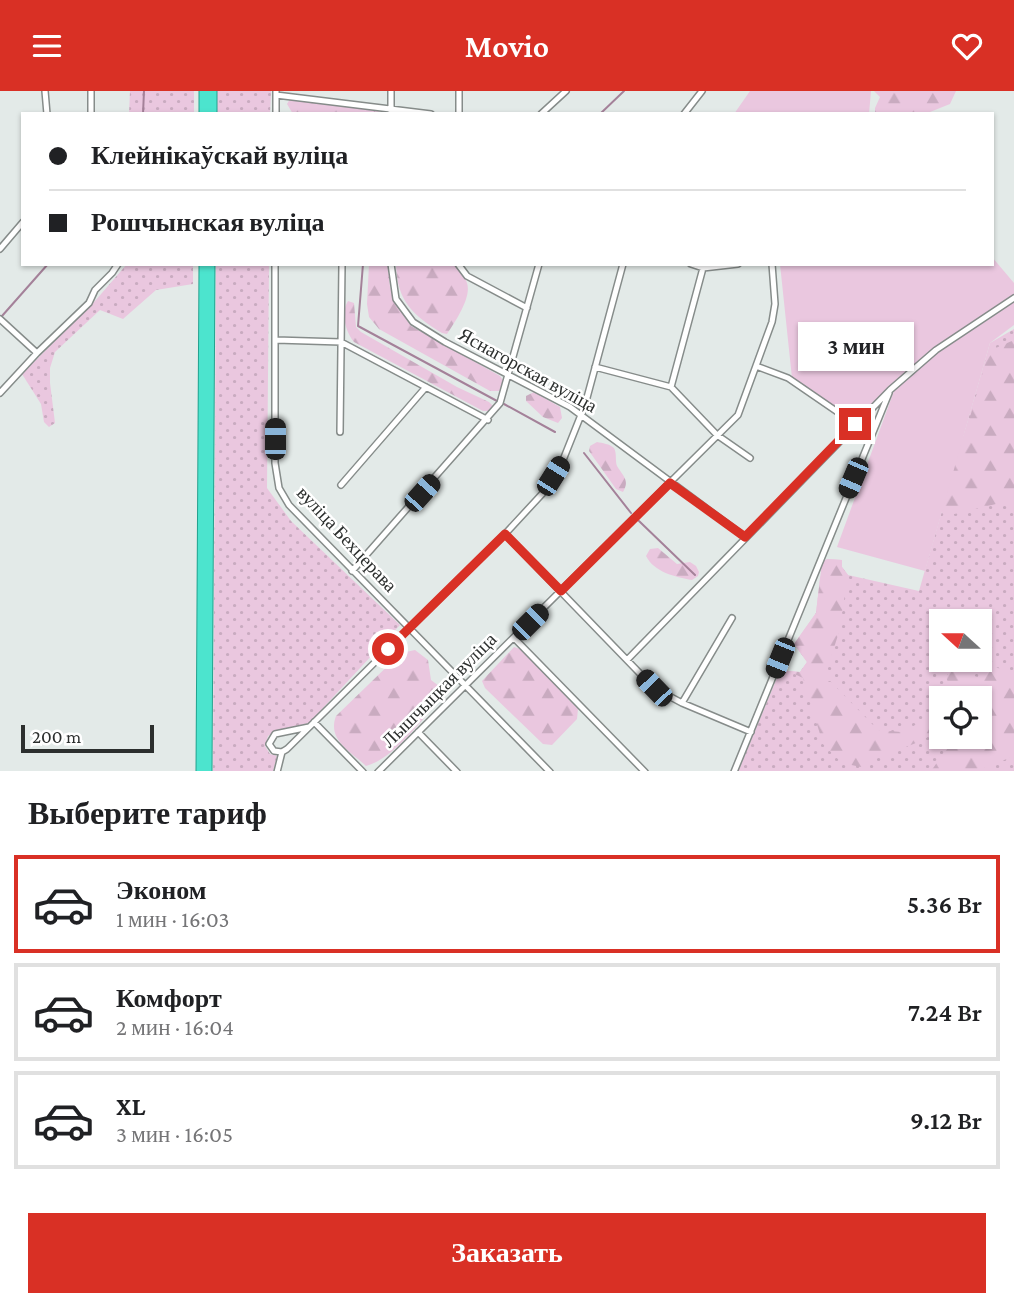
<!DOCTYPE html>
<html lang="ru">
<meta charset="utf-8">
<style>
body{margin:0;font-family:"Crimson Pro",serif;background:#f2f2f2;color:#202124;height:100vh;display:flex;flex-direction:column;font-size:26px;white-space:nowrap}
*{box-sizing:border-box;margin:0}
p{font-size:23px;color:#757577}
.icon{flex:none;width:38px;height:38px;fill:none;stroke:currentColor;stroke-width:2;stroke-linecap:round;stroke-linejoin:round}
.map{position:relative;height:680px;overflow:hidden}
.drawer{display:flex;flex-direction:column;background:#fff;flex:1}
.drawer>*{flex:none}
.hud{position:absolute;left:21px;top:21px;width:973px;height:154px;border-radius:0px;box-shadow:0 2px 5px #0004;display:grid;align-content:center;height:154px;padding:0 28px;background:#fff}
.needle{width:46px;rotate:291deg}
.controls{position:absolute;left:929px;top:518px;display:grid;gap:14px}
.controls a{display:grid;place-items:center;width:63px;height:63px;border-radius:0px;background:#fff;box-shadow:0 2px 5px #0004;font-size:35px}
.scale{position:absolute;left:21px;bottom:18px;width:133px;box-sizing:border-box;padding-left:7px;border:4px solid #2c2f2e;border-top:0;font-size:19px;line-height:24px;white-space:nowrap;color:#2c2f2e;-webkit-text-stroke:5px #fff;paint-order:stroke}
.end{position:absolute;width:32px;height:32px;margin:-16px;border:9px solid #d93025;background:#fff;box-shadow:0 0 0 4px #fff}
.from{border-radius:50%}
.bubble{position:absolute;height:49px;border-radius:0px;background:#fff;box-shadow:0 2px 5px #0004;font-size:23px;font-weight:600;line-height:49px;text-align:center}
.car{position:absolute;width:21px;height:42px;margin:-21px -10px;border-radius:9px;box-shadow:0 0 5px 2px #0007;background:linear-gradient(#222 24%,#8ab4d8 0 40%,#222 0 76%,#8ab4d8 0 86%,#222 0)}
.hud b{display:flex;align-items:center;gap:24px;height:66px;font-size:26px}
.hud b+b{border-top:2px solid #e0e0e0}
.hud i{width:18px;height:18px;background:#202124}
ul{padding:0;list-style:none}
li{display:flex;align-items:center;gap:21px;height:98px;margin:0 14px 10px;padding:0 14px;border:4px solid #e0e0e0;border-radius:0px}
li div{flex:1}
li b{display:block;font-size:26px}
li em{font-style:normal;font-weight:600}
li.active{border-color:#d93025}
li>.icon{width:63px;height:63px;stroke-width:1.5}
h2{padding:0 28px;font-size:32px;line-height:84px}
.cta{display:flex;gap:14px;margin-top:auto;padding:14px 28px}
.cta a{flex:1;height:80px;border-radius:0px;background:#d93025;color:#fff;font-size:28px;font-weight:600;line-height:80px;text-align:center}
header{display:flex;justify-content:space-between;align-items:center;height:91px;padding:0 28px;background:#d93025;color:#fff;font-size:32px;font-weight:600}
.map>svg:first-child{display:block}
</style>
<header><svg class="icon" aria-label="menu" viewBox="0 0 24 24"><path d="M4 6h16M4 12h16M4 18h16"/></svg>Movio<svg class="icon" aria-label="heart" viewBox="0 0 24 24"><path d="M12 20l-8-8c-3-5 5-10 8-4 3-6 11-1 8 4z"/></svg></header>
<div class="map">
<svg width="1014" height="681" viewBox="0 0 1014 681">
<defs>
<pattern id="grass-dots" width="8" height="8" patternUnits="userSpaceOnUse" patternTransform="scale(1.75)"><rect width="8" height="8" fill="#eac7df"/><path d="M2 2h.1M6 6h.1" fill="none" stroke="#c9abc0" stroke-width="1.8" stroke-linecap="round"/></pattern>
<pattern id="forest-firs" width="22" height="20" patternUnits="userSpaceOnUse" patternTransform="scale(1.75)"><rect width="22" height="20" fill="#eac7df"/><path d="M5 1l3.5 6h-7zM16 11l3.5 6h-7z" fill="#c9abc0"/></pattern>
</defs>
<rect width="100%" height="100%" fill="#e3eae8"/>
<path fill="url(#grass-dots)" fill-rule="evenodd" d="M 130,0 L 194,0 L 194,23 L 129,23 Z
M 217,0 L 271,0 L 270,23 L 217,23 Z
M 127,173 L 193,173 L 193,193 L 156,199 L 123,228 L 100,219 L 55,261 L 50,277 L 50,292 L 55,332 L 49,336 L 44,331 L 41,313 L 22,283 L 95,210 Z
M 216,173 L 269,173 L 267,397 L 291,430 L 400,534 L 309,632 L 275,640 L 268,645 L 265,655 L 270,663 L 277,665 L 273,680 L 213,680 Z
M 1014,238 L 1014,680 L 738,681 L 781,577 L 788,580 L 800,581 L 807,571 L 794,553 L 816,522 L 820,487 L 827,468 L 842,469 L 842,476 L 848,484 L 919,500 L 990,252 ZM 942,530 L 980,530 L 980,569 L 942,569 ZM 942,607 L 980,607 L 980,646 L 942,646 Z"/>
<path fill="url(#forest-firs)" d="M 874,0 L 956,0 L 950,13 L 925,23 L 875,23 L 875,17 L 880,6 Z
M 290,8 L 379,20 L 384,23 L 293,23 L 287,13 Z
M 369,173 L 388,173 L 390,196 L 397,214 L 411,235 L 500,285 L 504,291 L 499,300 L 490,300 L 379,238 L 369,226 L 367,213 Z
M 396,173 L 454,173 C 458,179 465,185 467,192 C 472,206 455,231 447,243 L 442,242 C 413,224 397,211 396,173 Z
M 348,210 L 354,212 L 356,236 L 361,241 L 457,296 L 489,311 L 493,315 L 490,320 L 483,320 L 354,251 C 346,241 340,223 348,210 Z
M 1014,249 L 1014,416 L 1000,412 L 946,425 L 935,415 L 968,333 L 989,260 Z
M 534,301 L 560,316 L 562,327 L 558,332 L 543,326 L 526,310 L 526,305 Z
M 597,351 C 602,352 610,353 614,357 C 617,362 615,370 617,375 C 623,385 630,389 623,401 L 616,398 L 589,360 L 590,355 Z
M 658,457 L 677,473 L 690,471 L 696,475 L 699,481 L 698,485 L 692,489 C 675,486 654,481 646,465 L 650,458 Z
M 827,468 L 842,469 L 842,476 L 848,484 L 839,541 L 823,591 L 831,591 L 878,639 L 901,641 L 938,623 L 941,619 L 941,638 L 921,650 L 870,670 L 861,676 L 842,672 L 823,653 L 803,587 L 788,580 L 800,581 L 807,571 L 794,553 L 816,522 L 822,471 Z
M 514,556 L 520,558 L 578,618 L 577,628 L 552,654 L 543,653 L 485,597 L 482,590 Z
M 415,559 L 428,569 L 431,589 L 443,598 L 442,606 C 422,628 395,667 366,675 C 350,660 327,649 336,625 L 401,562 Z
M 989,573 L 1014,584 L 1014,665 L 977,680 L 931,680 L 946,659 L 955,651 L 952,646 L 980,646 L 980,607 L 948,607 L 949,594 L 946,586 L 950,580 L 978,586 Z"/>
<path fill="#eac7df" d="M 750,0 L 871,0 L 869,23 L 734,23 Z
M 992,166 L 1014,192 L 1014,234 L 990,252 L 925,480 L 837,456 L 898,289 L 852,330 L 792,287 L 780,173 L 992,173 Z"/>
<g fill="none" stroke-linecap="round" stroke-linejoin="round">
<path stroke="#a48199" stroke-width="2" d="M 264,22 L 269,23
M 143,23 L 144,0
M 600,23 L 624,0
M 363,173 L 358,235 L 497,310
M 2,225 L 48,173
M 504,313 L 555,341
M 584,362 L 631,422
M 639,430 L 695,484"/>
<g stroke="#868c8a" stroke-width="8">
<path id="minor" d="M 45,0 L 47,23
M 91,0 L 91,23
M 276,4 L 431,23
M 276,23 L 276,0
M 391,23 L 391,0
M 459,23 L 459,0
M 541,23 L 566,0
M 684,23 L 702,0
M 0,158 L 23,131
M 275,173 L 275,372 L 279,397 L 289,414 L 550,681
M 391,173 L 396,208 L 413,231 L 445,251 L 570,316 L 745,446
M 458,173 L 467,185 L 527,217
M 691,173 L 703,177 L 738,173
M 0,228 L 37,262
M 276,249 L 341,251 L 488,329
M 756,275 L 788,287 L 855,333
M 595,276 L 671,296 L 717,344 L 750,367
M 671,296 L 703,177
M 0,302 L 37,262 L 89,212 L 95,199 L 112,182 L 118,173
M 340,341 L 342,173
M 341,394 L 426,296
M 505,443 L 654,597 L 682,612 L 751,641
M 352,480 L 500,312 L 539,173
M 514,547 L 645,681
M 627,569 L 890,299 L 936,259 L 1014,207
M 682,612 L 732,527
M 314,631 L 363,681
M 309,636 L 275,643 L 269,653 L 274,660 L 282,661 L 287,658 L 505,443 L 543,402 L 563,369 L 585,314 L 623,173
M 418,641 L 457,681
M 277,681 L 282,661
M 378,681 L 738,324 L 772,231 L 775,213 L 772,173
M 734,681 L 889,302"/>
</g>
<g stroke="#24a18e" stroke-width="11">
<path id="trunk" d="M 204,23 L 204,0
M 212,23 L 212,0
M 201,681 L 204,173
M 207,681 L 210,173"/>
</g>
<use href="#minor" stroke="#fff" stroke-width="5"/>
<use href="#trunk" stroke="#4ce4ce" stroke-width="9"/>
</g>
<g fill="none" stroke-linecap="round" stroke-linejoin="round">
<path stroke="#d93025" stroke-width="9" d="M 388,558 L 505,443 L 561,500 L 670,392 L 745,446 L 855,333"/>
</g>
<g text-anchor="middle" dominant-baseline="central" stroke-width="5" stroke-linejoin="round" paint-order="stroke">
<g font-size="19" fill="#2c2f2e" stroke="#fff">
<text transform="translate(528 279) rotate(29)">Яснагорская вуліца</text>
<text transform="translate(347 448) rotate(47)">вуліца Бехцерава</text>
<text transform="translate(439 599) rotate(-45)">Лышчыцкая вуліца</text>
</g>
</g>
</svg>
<div class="controls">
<a><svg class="needle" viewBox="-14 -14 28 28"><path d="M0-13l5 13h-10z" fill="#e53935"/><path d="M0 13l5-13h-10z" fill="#757577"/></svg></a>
<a><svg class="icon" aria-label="locate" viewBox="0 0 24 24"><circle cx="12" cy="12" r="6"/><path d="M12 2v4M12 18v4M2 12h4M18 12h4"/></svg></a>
</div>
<div class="scale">200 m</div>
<i class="end from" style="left:388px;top:558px"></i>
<i class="end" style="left:855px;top:333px"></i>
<div class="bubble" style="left:798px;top:231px;width:116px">3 мин</div>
<i class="car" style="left:275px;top:348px;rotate:0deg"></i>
<i class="car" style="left:553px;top:385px;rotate:32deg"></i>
<i class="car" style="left:853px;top:387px;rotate:203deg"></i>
<i class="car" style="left:422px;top:402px;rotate:42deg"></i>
<i class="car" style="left:530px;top:531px;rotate:45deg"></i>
<i class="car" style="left:780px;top:567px;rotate:202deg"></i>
<i class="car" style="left:654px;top:597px;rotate:316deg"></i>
<div class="hud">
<b><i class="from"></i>Клейнікаўскай вуліца</b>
<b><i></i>Рошчынская вуліца</b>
</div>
</div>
<section class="drawer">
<h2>Выберите тариф</h2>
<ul>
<li class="active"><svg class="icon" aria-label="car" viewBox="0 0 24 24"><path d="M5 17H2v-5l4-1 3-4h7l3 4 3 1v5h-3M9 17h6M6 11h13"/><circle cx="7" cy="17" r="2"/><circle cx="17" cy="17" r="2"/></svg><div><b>Эконом</b><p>1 мин · 16:03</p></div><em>5.36 Br</em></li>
<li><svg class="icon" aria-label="car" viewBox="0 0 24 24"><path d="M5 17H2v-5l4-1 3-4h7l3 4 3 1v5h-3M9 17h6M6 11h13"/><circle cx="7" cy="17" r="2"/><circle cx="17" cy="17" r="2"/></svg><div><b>Комфорт</b><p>2 мин · 16:04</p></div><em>7.24 Br</em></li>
<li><svg class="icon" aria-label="car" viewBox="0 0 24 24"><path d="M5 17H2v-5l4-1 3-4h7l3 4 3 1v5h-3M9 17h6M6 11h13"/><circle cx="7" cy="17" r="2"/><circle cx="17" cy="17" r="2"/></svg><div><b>XL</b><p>3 мин · 16:05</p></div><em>9.12 Br</em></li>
</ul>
<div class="cta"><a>Заказать</a></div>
</section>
